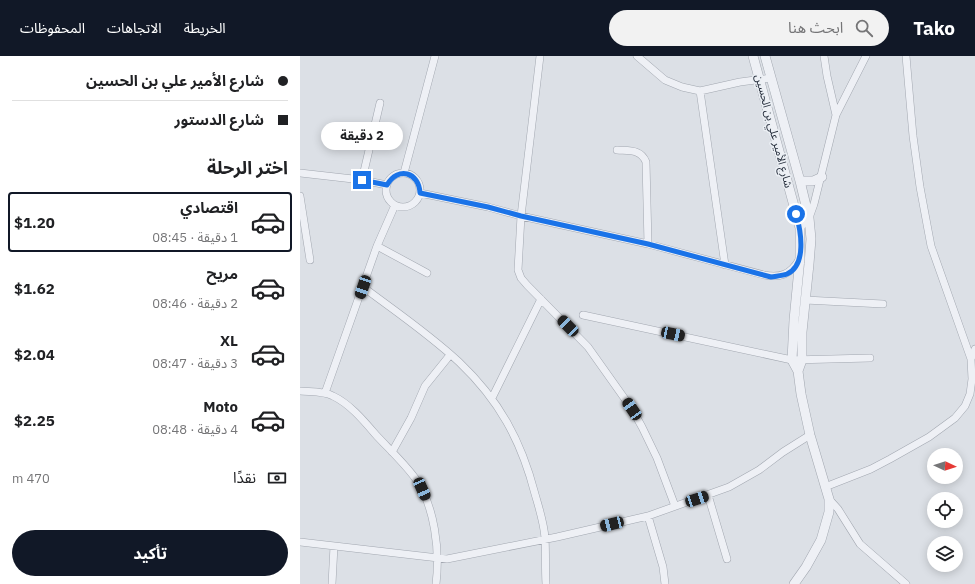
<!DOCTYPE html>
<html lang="ar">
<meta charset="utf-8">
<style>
body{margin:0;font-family:"IBM Plex Sans","Noto Sans Arabic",sans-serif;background:#f2f2f2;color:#202124;direction:rtl;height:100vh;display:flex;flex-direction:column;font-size:15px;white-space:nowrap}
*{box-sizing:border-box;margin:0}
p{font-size:13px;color:#757577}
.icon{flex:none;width:22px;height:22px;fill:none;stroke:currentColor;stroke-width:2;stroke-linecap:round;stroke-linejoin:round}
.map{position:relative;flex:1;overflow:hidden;direction:ltr}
.details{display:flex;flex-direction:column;background:#fff;width:300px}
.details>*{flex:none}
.top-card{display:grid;align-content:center;height:88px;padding:0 12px;background:#fff}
.needle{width:26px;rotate:94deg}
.controls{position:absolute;left:627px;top:392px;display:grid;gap:8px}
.controls a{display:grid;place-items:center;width:36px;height:36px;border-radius:50%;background:#fff;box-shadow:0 2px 10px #0003;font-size:20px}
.end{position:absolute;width:18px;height:18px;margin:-9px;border:5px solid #1a73e8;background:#fff;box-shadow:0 0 0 2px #fff}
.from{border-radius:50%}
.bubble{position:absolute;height:28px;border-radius:14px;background:#fff;box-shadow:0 2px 10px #0003;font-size:13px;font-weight:700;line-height:28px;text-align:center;direction:rtl}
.car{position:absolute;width:12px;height:24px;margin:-12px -6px;border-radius:5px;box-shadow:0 0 3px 1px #0007;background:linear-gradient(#222 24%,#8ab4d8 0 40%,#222 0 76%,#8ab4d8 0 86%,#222 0)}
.top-card b{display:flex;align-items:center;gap:14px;height:38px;font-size:15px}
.top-card b+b{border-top:1px solid #e0e0e0}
.top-card i{width:10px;height:10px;background:#202124}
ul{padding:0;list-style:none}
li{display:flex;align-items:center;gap:12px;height:60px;margin:0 8px 6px;padding:0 4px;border:2px solid transparent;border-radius:4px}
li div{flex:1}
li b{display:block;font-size:15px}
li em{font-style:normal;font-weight:700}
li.active{border-color:#111827}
li>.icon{width:36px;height:36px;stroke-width:1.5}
h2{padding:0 12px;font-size:18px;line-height:48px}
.pay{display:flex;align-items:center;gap:10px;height:44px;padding:0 12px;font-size:15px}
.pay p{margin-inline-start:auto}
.action{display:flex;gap:8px;margin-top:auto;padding:8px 12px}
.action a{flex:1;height:46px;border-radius:24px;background:#111827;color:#fff;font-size:16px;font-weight:700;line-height:46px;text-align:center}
header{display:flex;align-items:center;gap:24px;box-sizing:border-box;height:56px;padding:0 20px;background:#111827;color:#fff}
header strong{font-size:19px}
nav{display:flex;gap:22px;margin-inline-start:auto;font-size:14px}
.search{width:280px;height:36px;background:#f2f2f2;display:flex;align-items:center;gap:10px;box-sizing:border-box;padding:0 14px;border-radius:22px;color:#757577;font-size:15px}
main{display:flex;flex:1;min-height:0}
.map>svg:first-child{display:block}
</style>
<header>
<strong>Tako</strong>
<div class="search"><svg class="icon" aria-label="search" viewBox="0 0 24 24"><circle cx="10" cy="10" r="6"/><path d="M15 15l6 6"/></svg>ابحث هنا</div>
<nav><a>الخريطة</a><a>الاتجاهات</a><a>المحفوظات</a></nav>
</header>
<main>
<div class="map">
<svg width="675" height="528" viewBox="0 0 675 528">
<rect width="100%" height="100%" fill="#dce0e6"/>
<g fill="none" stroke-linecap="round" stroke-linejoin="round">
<g stroke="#a2a7b0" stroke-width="8">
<path id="minor" d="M 240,0 L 221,160 L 218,214 L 221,222 L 227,229 L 288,291 L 332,353 L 342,371 L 357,402 L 375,450
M 337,0 L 365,24 L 382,31 L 400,35 L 440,26 L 471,22
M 524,0 L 527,20 L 536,59
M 606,0 L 613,80 L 620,131 L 631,190 L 671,303
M 400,35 L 425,209
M 317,94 C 329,95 341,93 346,106 L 348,188
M 0,117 L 62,124 L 87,129
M 104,117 L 135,0
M86 134a17 17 0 1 1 34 0a17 17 0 1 1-34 0Z
M 62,124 L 80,47
M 120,137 L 188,151 L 221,160 L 348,188 L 464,219 C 480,222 490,219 499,204
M 0,140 L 10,204
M 500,172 L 509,162 L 514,148 L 536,59 L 566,0
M 77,190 L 127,217
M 63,231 C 95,255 129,278 159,306 C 199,344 221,384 235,438 C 239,452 244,467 245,482 C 246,497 245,513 246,528
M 505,244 L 583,248
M 283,259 L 492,304 L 570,302
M 0,335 C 11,336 24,335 33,340 C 50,348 64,365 76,379 C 89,393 104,407 115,422 C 135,450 140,495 136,528
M 25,337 L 77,190 L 95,149
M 192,342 L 241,243
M 92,396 L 111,362 L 125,330 L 150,299
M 525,431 L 571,413 L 590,403 L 629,381 L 655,362 L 665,350 L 670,338 L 672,323 L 671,303 L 675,293
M 408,439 L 427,503
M 529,443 L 538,453 L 560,488 L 606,528
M 348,460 L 363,511 L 365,528
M 0,486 L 147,503 L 257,481 L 348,460 L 429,431 L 459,414 L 483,396 L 510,379
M 32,528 L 34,490"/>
</g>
<g stroke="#a2a7b0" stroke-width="10">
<path id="tertiary" d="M 453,0 L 500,172 L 500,202 L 494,264 L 492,304 L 498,315 L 501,338 L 510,379 L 529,443 L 529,456 L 521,484 L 506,511 L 494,528
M 465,0 L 500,125 L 509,162 L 511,183 L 509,208 L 502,276 L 502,304 L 498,315
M 500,125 L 513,125 L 522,121"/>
</g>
<use href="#minor" stroke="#eef0f5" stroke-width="7"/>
<use href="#tertiary" stroke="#eef0f5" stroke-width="9"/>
</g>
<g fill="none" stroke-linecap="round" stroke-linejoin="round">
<path stroke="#1a73e8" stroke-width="5" d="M 62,124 L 87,129 C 98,110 119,116 120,137 L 188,151 L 221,160 L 348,188 L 471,221 C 476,220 482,220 487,218 C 507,209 501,175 496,158"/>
</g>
<g text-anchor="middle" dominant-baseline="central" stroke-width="3" stroke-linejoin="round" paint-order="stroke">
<g font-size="11" fill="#262e3c" stroke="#ebeff4">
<text transform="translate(474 75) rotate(75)">شارع الأمير علي بن الحسين</text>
</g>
</g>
</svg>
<div class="controls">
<a><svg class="needle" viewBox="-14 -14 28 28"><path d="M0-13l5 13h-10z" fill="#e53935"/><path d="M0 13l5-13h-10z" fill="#757577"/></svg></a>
<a><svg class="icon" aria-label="locate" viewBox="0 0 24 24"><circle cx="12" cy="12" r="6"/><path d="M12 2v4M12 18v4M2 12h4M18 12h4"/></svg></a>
<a><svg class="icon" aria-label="layers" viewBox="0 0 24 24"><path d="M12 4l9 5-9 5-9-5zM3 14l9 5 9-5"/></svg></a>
</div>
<i class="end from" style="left:496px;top:158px"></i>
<i class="end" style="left:62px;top:124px"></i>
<div class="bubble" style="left:21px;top:66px;width:82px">2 دقيقة</div>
<i class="car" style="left:63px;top:231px;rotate:199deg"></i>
<i class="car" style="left:268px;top:270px;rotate:315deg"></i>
<i class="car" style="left:373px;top:278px;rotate:102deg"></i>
<i class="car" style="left:332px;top:353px;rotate:326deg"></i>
<i class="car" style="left:122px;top:433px;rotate:156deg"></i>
<i class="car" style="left:397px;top:443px;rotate:72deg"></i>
<i class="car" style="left:312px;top:468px;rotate:256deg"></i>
</div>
<section class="details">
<div class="top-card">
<b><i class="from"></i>شارع الأمير علي بن الحسين</b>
<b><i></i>شارع الدستور</b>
</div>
<h2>اختر الرحلة</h2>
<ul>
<li class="active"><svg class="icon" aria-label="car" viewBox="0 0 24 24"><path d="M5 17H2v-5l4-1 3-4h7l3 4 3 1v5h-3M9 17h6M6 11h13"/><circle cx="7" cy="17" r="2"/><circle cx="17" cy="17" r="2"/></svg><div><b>اقتصادي</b><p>1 دقيقة · 08:45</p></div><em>$1.20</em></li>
<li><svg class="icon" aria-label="car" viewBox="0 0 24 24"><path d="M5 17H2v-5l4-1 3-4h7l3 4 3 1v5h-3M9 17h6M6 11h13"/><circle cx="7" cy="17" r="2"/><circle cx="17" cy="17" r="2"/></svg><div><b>مريح</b><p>2 دقيقة · 08:46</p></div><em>$1.62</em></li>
<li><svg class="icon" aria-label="car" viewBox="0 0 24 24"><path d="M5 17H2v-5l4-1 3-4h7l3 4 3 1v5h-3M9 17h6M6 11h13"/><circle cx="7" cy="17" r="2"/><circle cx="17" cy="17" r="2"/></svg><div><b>XL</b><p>3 دقيقة · 08:47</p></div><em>$2.04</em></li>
<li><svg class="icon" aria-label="car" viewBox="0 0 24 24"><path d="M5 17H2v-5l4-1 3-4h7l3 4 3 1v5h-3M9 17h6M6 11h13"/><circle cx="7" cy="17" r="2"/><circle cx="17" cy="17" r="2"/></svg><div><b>Moto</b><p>4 دقيقة · 08:48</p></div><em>$2.25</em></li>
</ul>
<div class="pay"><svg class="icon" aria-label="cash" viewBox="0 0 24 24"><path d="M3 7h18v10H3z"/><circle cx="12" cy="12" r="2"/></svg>نقدًا<p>470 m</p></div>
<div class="action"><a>تأكيد</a></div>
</section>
</main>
